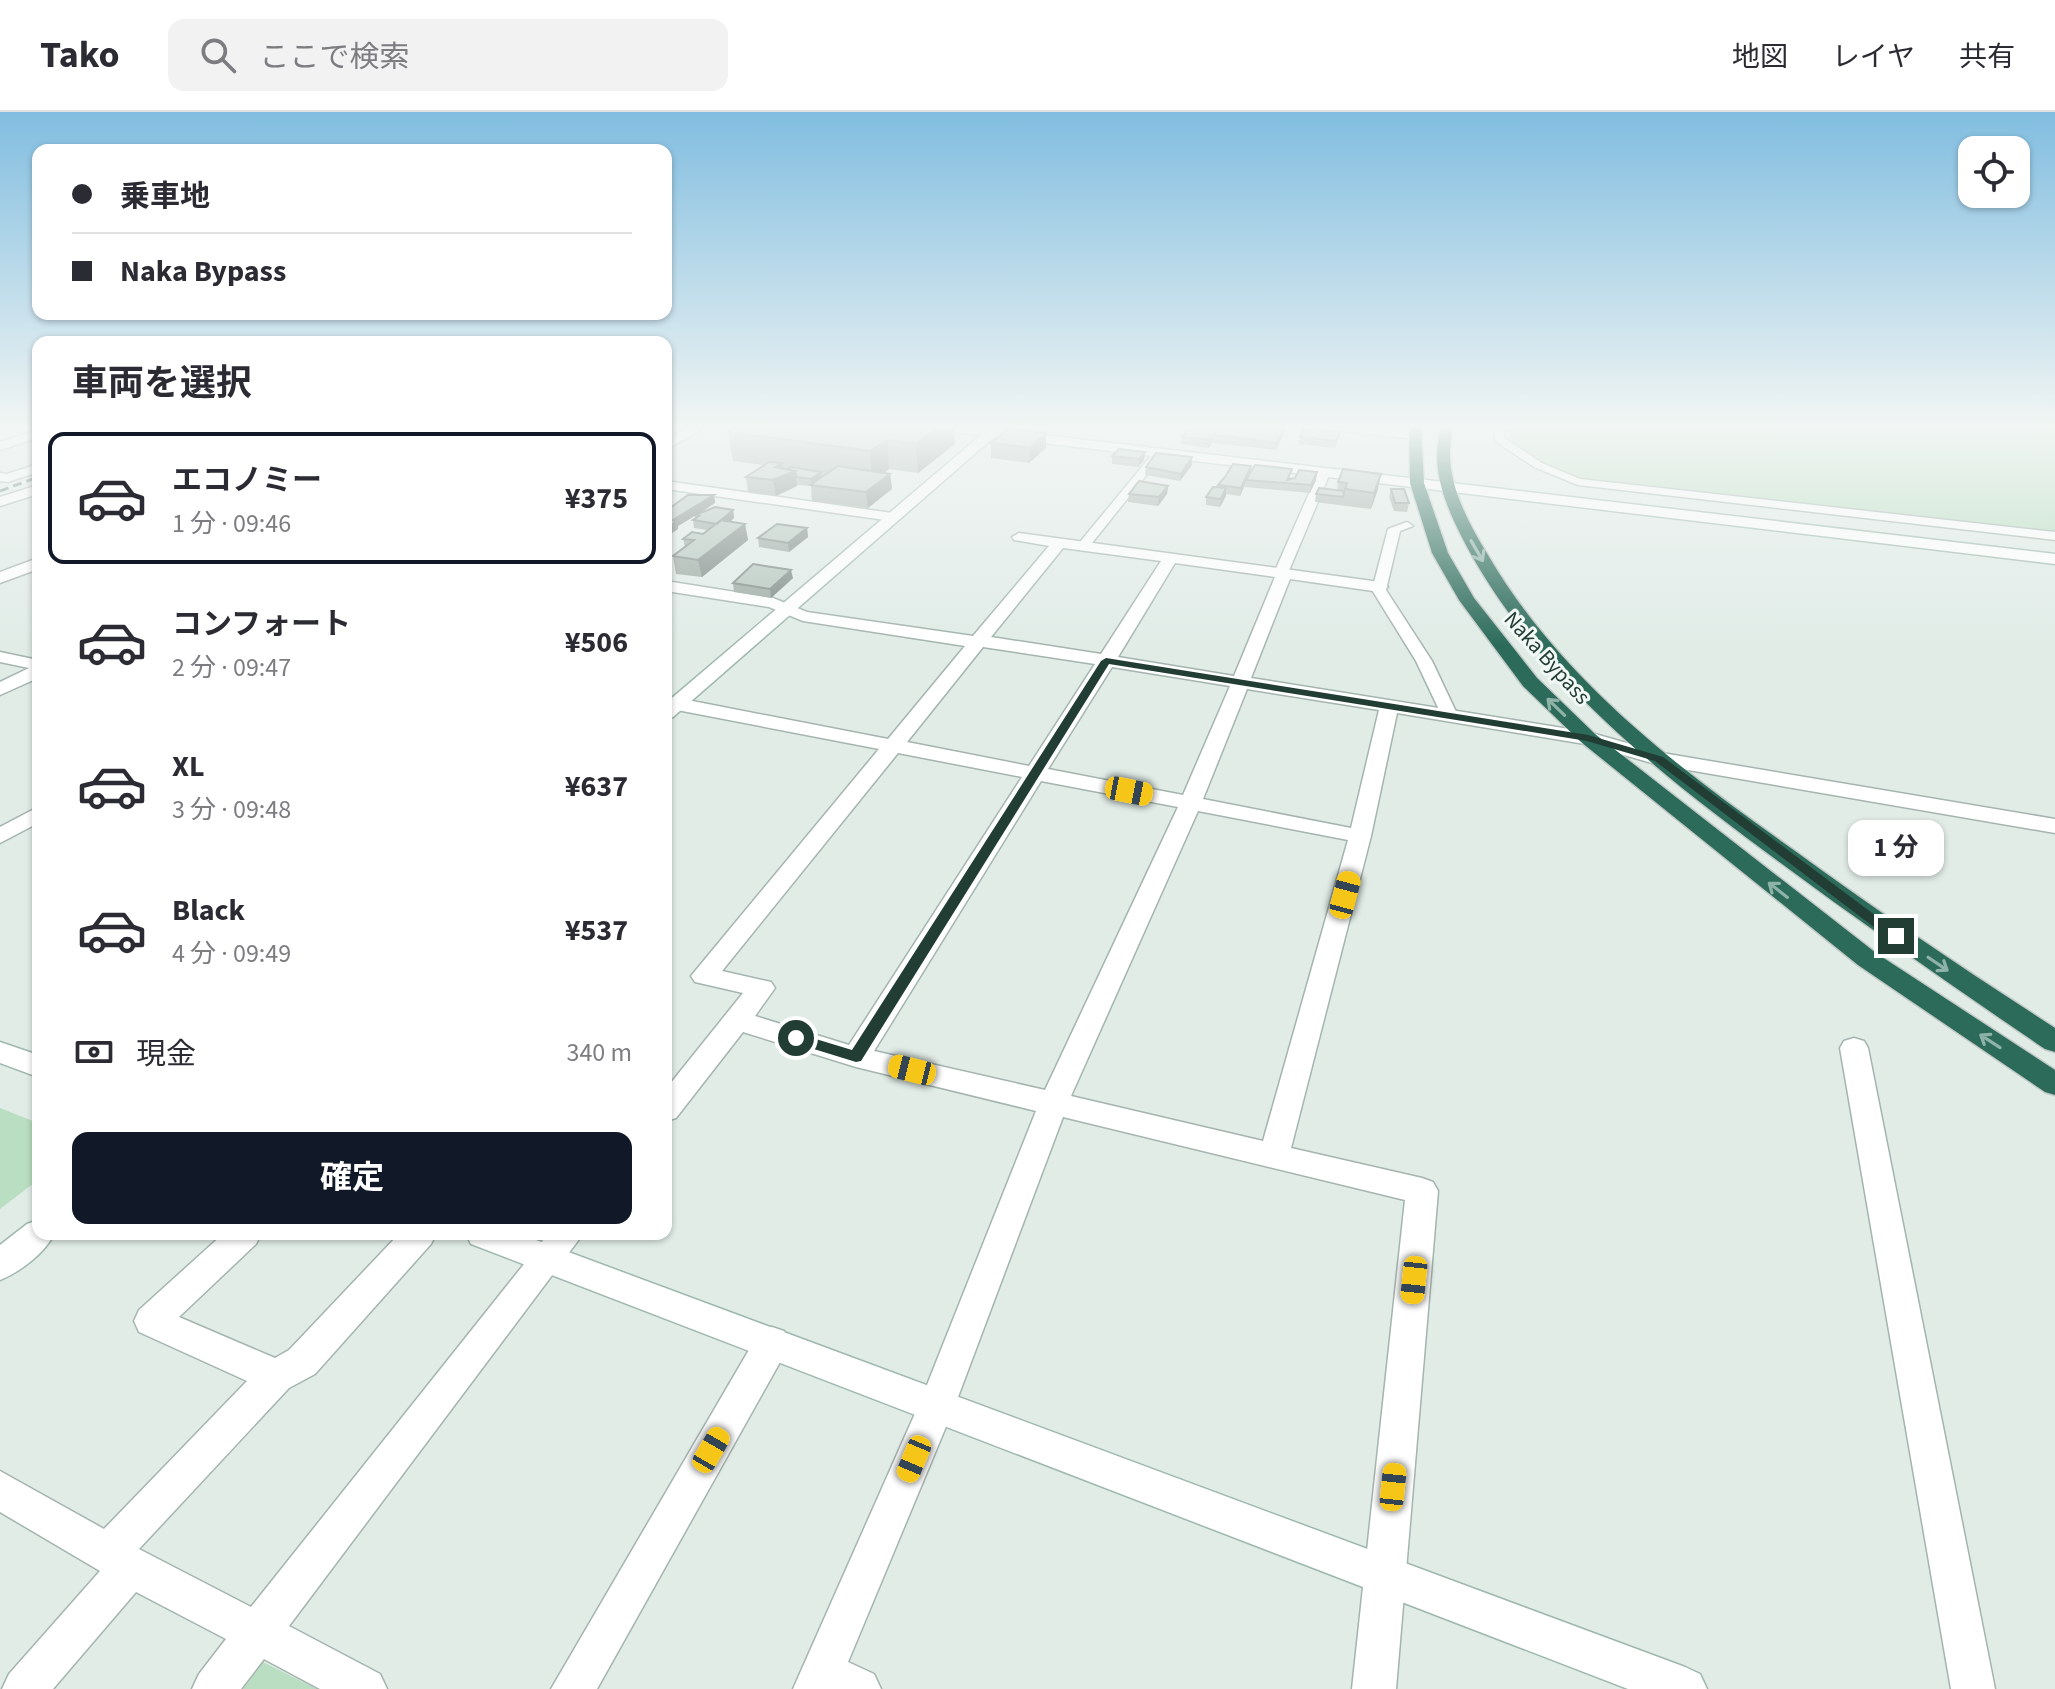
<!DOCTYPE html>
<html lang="ja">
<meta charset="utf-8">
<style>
body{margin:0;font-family:"Source Sans 3","Noto Sans JP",sans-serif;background:#f2f2f3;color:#2b2b33;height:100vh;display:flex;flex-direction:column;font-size:30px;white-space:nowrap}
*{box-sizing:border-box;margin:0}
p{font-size:26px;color:#7c7c81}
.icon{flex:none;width:44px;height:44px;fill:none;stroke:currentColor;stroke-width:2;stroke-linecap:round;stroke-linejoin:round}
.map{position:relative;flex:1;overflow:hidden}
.panel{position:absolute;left:32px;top:224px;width:640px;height:904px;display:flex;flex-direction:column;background:#fff;border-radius:16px;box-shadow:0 2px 6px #0004}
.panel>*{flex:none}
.top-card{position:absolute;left:32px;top:32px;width:640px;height:176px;border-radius:16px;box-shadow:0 2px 6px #0004;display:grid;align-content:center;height:176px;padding:0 40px;background:#fff}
.buttons{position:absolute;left:1958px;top:24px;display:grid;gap:16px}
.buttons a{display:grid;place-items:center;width:72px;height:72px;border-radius:16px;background:#fff;box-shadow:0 2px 6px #0004;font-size:40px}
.end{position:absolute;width:36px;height:36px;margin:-18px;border:10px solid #213d34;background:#fff;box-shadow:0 0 0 4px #fff}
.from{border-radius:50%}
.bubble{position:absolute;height:56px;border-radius:16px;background:#fff;box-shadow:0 2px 6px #0004;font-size:26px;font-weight:700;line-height:56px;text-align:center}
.car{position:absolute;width:24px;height:48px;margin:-24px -12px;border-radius:10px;box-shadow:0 0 6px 2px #0007;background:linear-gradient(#f5c518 24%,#345 0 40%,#f5c518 0 76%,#345 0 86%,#f5c518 0)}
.top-card b{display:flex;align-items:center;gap:28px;height:76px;font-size:30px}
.top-card b+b{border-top:2px solid #e1e1e2}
.top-card i{width:20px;height:20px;background:#2b2b33}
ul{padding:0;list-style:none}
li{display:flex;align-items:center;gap:24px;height:132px;margin:0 16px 12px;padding:0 24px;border:4px solid transparent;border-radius:16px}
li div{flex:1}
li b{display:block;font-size:30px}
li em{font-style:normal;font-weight:700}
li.on{border-color:#111827}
li>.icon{width:72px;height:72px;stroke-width:1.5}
h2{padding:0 40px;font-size:36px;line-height:96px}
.pay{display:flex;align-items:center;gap:20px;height:88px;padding:0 40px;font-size:30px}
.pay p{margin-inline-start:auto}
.action{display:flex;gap:16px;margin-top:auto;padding:16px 40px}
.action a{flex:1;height:92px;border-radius:16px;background:#111827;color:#fff;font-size:32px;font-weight:700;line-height:92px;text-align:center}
header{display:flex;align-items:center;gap:48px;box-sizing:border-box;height:112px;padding:0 40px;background:#fff;border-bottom:2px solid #e1e1e2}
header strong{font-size:38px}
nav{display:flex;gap:44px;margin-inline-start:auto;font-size:28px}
.search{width:560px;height:72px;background:#f2f2f3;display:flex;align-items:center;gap:20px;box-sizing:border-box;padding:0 28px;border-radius:16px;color:#7c7c81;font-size:30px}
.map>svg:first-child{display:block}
</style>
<header>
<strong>Tako</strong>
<div class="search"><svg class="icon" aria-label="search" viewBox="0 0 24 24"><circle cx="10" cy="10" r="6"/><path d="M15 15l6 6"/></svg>ここで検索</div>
<nav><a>地図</a><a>レイヤ</a><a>共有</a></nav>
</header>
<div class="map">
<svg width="2055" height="1577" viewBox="0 0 2055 1577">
<rect width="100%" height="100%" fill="#e1ece7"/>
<path fill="#b9dec1" d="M 1509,312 L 2055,312 L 2055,421 L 1602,370 L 1571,363 L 1518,343 L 1511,329 Z
M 0,996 L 38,1011 L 38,1068 L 0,1097 Z
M 263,1550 L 317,1577 L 243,1577 Z"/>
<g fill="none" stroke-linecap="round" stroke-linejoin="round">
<g stroke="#a4b4ae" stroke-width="3">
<path id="lane" d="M 1495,312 L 1505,312 L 1504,326 L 1542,351 L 1580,367 L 2055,420 L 2055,428 L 1578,373 L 1534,355 L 1495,329 Z
M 1155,339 L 1164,341 L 1088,436 L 1080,436 L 1080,430 Z
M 1324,358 L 1330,361 L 1288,461 L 1276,464 L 1274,461 L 1318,361 Z
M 1407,410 L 1413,414 L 1400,419 L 1386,478 L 1432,549 L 1458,604 L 1450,609 L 1442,604 L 1416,549 L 1372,478 L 1388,417 Z"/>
</g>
<g stroke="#a4b4ae" stroke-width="3">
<path id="street" d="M 695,312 L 710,312 L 666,338 L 666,329 Z
M 1312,312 L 1352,312 L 1414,319 L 1420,323 L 1414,327 L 1318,316 Z
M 38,318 L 38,326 L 0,338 L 0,330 Z
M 38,352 L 38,360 L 8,370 L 0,369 L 0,361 L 7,362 Z
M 666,369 L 892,401 L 899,405 L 892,409 L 666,377 Z
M 38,373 L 38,382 L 0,394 L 0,385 Z
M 1019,421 L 1380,470 L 1388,475 L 1380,480 L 1290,467 L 1251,566 L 1588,620 L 1662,641 L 2055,707 L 2055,721 L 1659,653 L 1585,632 L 1397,601 L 1371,724 L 1291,1036 L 1422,1066 L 1433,1070 L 1438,1079 L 1396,1577 L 1352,1577 L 1405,1088 L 1063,1005 L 955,1293 L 848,1550 L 874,1562 L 881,1577 L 793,1577 L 921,1288 L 1036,999 L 856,955 L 743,920 L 676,1006 L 666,1009 L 666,977 L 743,881 L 695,870 L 691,864 L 879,637 L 677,598 L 667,592 L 677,586 L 888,627 L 965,534 L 803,509 L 769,495 L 666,479 L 666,469 L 773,486 L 807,500 L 973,524 L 1049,434 L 1014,428 L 1012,425 ZM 1063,436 L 1161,449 L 1101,542 L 991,525 ZM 1175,451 L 1275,465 L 1234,564 L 1118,545 ZM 983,535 L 1095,552 L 1029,654 L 907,630 ZM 1112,555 L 1230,574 L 1183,683 L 1048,657 ZM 1247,577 L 1379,598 L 1351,716 L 1203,687 ZM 898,641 L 1022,665 L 849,933 L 755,904 L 775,876 L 771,870 L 722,859 ZM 1041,669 L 1178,695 L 1045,978 L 874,939 ZM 1198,699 L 1348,728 L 1263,1029 L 1071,984 Z
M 38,446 L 38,457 L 0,471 L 0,460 Z
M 0,540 L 38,548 L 38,566 L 0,583 L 0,570 L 29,556 L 0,550 Z
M 38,695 L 38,711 L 0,731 L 0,715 Z
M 1854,926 L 1864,929 L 1868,936 L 1995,1577 L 1951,1577 L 1840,936 L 1844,929 Z
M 223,1122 L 261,1122 L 256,1132 L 179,1205 L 275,1246 L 289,1238 L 399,1122 L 436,1122 L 431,1132 L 315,1262 L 289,1276 L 139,1437 L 251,1495 L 548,1122 L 583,1122 L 289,1514 L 380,1562 L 387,1577 L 320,1577 L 264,1547 L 241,1577 L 192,1577 L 199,1562 L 226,1527 L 136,1480 L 53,1577 L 2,1577 L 9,1562 L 100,1459 L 0,1400 L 0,1359 L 104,1417 L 247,1269 L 139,1220 L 134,1209 L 139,1198 Z
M 772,1215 L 784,1219 L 790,1231 L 784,1243 L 597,1577 L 551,1577 L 760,1219 Z"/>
</g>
<g stroke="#9fb8ae" stroke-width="3">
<path id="secondary" d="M 914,312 L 989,316 L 994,312 L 1004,312 L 1002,318 L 2055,442 L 2055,452 L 994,325 L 673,605 L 666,607 L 666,591 L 981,323 L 920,316 Z
M 0,930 L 38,943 L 38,965 L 0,951 Z
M 38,1108 L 38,1122 L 54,1122 C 45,1141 20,1160 0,1168 L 0,1133 L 27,1112 Z
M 466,1122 L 520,1122 L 1685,1555 L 1700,1562 L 1707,1577 L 1628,1577 L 471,1132 Z"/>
</g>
<g stroke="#c1c9c6" stroke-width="3">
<path id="highway" d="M 1409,312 L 1421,312 L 1424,371 L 1448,441 L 1474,486 L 1537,566 L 1595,622 L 1876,841 L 2055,958 L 2055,983 L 2045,980 L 1858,853 L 1581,630 L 1523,574 L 1459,488 L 1432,441 L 1410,371 Z
M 1441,312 L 1453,312 C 1452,322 1450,332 1450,342 C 1450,377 1470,414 1488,443 C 1561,568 1678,656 1795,739 C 1880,801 1967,859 2055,916 L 2055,940 L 2045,937 C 1955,876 1866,814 1778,749 C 1661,663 1545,572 1472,444 C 1456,415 1436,377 1437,342 C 1437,332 1440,322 1441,312 Z"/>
</g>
<use href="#lane" fill="#fff" fill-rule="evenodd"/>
<use href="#street" fill="#fff" fill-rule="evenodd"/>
<use href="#secondary" fill="#fff" fill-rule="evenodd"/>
<use href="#highway" fill="#2c6b5a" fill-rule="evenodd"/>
<path stroke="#5b796f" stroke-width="3" stroke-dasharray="9 5" stroke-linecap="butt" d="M 0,313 L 3,312
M 0,379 L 38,365"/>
</g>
<path fill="#9daba4" d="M 741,312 L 955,332 L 918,361 L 889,357 L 884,361 L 890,362 L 892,377 L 868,396 L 812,389 L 811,374 L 797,373 L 797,374 L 776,384 L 748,380 L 746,365 L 763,353 L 733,349 L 728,320 Z
M 1120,312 L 1161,312 L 1157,316 Z
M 1192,312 L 1288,312 L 1276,338 L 1212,331 L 1208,336 L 1181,332 L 1182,325 Z
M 1340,320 L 1335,336 L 1299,332 L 1300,325 Z
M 1046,321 L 1046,336 L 1029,351 L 991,346 L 991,331 Z
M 1112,344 L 1144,348 L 1138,355 L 1112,352 Z
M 1192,345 L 1192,353 L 1180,369 L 1145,363 L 1146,355 Z
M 1251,354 L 1250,362 L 1291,365 L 1290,367 L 1317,360 L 1316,368 L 1310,381 L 1245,375 L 1246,370 L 1240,384 L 1226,382 L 1220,395 L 1206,393 L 1206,385 L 1218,375 L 1218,373 Z
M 1338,370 L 1378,377 L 1371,397 L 1315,390 L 1316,382 L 1337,378 Z
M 1168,374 L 1167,382 L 1158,394 L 1128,390 L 1129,382 Z
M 1391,377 L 1409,391 L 1407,400 L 1394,399 L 1389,385 Z
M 714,383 L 715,391 L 697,403 L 733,398 L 734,406 L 730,410 L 745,412 L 748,428 L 702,465 L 676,462 L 673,444 L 685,435 L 683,427 L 703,422 L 707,418 L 694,416 L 693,408 L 695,406 L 695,404 L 678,414 L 678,417 L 666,425 L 666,395 L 670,396 Z
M 807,416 L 808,425 L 789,440 L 759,435 L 758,426 Z
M 793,466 L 771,486 L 734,480 L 733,471 Z"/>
<path fill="#7f8b86" d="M 942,312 L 954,312 L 955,332 L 918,361 L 916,332 Z
M 1286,312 L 1288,312 L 1276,338 L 1277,331 Z
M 1046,321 L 1046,336 L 1029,351 L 1030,336 Z
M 1213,323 L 1212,331 L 1208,336 L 1209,328 Z
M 887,328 L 889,357 L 872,369 L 870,339 Z
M 1145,340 L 1144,348 L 1138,355 L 1139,347 Z
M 1192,345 L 1192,353 L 1180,369 L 1181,362 Z
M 782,351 L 783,363 L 795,359 L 797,374 L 776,384 L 773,368 L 775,355 Z
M 1251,354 L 1250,362 L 1240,384 L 1241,376 Z
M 821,360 L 822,367 L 812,375 L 811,367 Z
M 1317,360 L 1316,368 L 1310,381 L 1311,373 Z
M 890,362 L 892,377 L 868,396 L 866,380 Z
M 1381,362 L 1378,377 L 1371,397 L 1374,381 Z
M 1168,374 L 1167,382 L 1158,394 L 1159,385 Z
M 1226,376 L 1226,384 L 1220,395 L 1221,387 Z
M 714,383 L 715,391 L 678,414 L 678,417 L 666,425 L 666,416 L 673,408 Z
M 733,398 L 734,406 L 718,420 L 717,412 Z
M 745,412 L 748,428 L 702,465 L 698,448 Z
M 807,416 L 808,425 L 789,440 L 788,431 Z
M 791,458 L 793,466 L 771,486 L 770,477 Z"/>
<path fill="#b6c7bf" stroke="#7f8b86" stroke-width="2" d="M 741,312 L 942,312 L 916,332 L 887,328 L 870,339 L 728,320 Z
M 1192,312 L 1286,312 L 1277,331 L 1213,323 L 1209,328 L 1182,325 Z
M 1008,316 L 1046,321 L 1030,336 L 991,331 Z
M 1304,317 L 1340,320 L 1336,329 L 1300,325 Z
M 1119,337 L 1145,340 L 1139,347 L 1112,344 Z
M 1156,341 L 1192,345 L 1181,362 L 1146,355 Z
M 769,350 L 782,351 L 775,355 L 795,359 L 773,368 L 746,365 Z
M 1233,352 L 1251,354 L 1241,376 L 1218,373 L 1225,365 Z
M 1255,353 L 1292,357 L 1287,368 L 1295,366 L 1299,358 L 1317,360 L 1311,373 L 1246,368 Z
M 838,354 L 890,362 L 866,380 L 810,373 Z
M 791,355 L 821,360 L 811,367 L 796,365 L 795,359 L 788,357 Z
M 1343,357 L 1381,362 L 1374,381 L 1345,377 L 1347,371 L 1338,370 Z
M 1139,369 L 1168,374 L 1159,385 L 1129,382 Z
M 1213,375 L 1226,376 L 1221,387 L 1206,385 Z
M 1319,376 L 1344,379 L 1343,385 L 1316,382 Z
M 1391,377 L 1404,377 L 1409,391 L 1395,391 Z
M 688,383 L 714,383 L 673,408 L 677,409 L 666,416 L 666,395 L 670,396 Z
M 715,395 L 733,398 L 717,412 L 693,408 L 699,404 L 695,403 Z
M 721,408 L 745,412 L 698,448 L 673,444 L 694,428 L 683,427 L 692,420 L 703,422 Z
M 777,412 L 807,416 L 788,431 L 758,426 Z
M 753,452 L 791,458 L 770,477 L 733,471 Z"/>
<defs><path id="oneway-shaft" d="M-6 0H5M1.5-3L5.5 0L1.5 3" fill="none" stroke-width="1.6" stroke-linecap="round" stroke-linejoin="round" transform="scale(2)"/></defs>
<g stroke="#8fb2a8">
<use href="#oneway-shaft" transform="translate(1477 439) rotate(60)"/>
<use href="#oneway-shaft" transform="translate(1556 595) rotate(-136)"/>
<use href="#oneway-shaft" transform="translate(1778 778) rotate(-142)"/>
<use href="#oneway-shaft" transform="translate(1938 852) rotate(34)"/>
<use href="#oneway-shaft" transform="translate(1990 929) rotate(-147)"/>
</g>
<linearGradient id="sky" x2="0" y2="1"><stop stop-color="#81bde0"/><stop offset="0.59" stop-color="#f2f6f4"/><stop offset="1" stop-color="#f2f6f4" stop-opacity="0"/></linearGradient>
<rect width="2055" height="533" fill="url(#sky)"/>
<path fill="#213d34" d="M 1106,546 L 1588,623 L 1663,645 L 1903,824 L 1896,829 L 1891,828 L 1655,649 L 1587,629 L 1109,552 L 861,949 L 856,950 L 791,930 L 789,926 L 796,921 L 852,938 L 1101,549 Z"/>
<g text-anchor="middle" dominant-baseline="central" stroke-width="6" stroke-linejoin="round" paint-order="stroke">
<g font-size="22" fill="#213d34" stroke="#f2f8f5">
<text transform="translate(1547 546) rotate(48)">Naka Bypass</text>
</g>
</g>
</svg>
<div class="buttons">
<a><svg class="icon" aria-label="locate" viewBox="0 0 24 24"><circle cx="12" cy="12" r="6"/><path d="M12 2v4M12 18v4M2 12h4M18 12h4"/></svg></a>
</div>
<i class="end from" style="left:796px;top:926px"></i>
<i class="end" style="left:1896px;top:824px"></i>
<div class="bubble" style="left:1848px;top:708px;width:96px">1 分</div>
<i class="car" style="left:1129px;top:679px;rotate:101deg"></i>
<i class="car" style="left:1345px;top:783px;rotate:15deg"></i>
<i class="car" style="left:912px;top:958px;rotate:284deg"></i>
<i class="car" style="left:1414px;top:1168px;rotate:186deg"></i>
<i class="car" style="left:711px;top:1338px;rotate:30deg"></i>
<i class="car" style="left:914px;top:1347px;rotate:203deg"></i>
<i class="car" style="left:1393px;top:1375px;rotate:6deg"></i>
<div class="top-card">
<b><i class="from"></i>乗車地</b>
<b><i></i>Naka Bypass</b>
</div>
<section class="panel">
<h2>車両を選択</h2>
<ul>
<li class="on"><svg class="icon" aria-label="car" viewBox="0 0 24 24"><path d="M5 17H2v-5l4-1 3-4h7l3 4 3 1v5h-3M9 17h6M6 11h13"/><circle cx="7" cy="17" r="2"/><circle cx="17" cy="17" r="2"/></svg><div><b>エコノミー</b><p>1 分 · 09:46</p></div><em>¥375</em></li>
<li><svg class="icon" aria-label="car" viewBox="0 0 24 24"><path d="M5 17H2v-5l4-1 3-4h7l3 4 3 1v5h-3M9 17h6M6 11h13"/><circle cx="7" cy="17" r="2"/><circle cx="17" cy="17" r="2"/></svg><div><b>コンフォート</b><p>2 分 · 09:47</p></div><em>¥506</em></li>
<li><svg class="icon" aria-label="car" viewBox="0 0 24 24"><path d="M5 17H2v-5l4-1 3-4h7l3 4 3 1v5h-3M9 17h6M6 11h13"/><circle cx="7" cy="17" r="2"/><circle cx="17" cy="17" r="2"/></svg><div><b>XL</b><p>3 分 · 09:48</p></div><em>¥637</em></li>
<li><svg class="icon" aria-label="car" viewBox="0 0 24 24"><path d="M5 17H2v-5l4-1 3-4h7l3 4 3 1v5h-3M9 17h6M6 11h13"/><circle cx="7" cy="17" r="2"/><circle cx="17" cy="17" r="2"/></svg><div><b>Black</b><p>4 分 · 09:49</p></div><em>¥537</em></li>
</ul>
<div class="pay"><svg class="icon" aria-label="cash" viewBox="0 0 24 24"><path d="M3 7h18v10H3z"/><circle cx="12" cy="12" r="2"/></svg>現金<p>340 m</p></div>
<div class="action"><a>確定</a></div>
</section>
</div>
